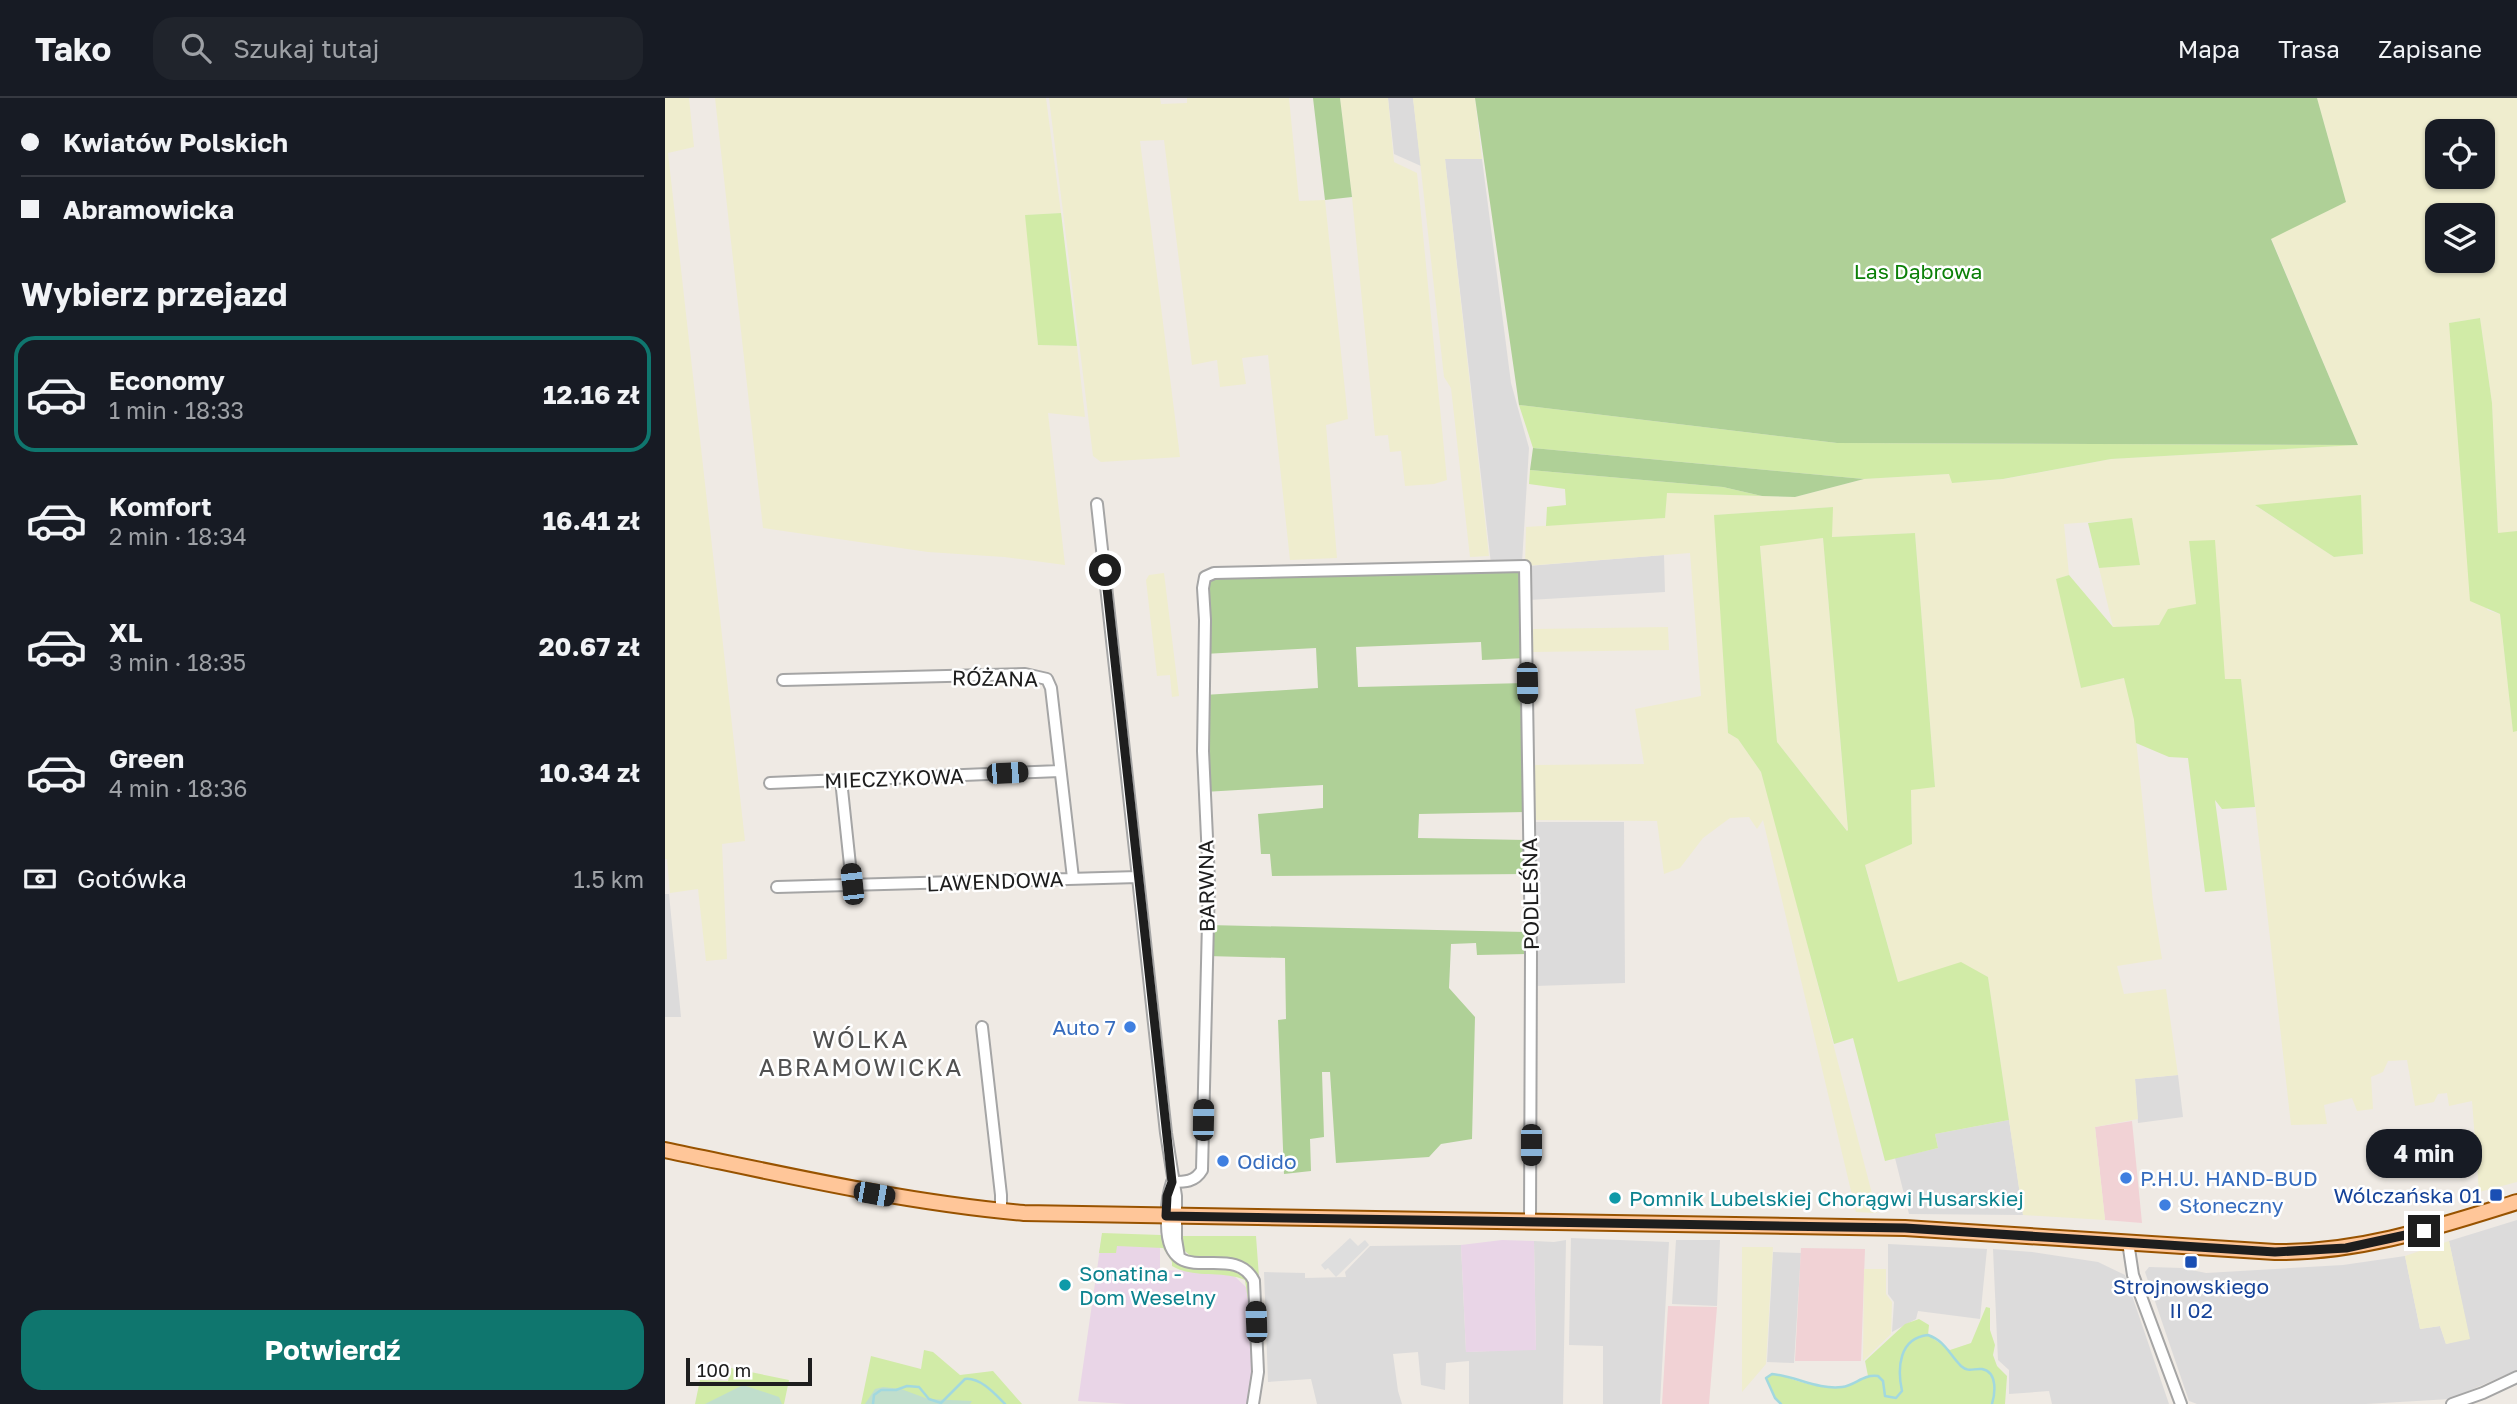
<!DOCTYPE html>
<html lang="pl">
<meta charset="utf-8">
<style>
body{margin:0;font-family:"Golos Text",sans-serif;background:#20242c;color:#f1f3f6;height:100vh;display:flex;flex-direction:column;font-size:26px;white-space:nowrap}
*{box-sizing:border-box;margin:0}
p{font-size:23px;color:#9ea1a6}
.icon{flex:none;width:38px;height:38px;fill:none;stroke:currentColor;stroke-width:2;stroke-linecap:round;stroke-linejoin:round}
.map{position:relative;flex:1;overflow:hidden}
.drawer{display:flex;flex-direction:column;background:#171b24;width:665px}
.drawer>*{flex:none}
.guide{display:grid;align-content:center;height:154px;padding:0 21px;background:#171b24}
.buttons{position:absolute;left:1760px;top:21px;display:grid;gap:14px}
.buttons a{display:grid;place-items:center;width:70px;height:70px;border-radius:14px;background:#171b24;box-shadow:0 2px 5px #0004;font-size:35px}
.scale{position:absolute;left:21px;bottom:18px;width:126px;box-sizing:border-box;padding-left:7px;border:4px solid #1e1e1e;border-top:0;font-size:19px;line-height:24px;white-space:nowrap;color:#1e1e1e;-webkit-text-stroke:5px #fff;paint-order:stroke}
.end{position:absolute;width:32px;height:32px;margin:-16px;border:9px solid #1e1e1e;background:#fff;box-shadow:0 0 0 4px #fff}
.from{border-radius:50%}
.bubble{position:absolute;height:49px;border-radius:21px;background:#171b24;box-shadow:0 2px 5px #0004;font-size:23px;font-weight:700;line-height:49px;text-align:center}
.car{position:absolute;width:21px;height:42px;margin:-21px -10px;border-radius:9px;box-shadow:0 0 5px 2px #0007;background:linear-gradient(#222 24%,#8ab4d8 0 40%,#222 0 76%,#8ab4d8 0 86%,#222 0)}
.guide b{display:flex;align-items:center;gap:24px;height:66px;font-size:26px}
.guide b+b{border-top:2px solid #363941}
.guide i{width:18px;height:18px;background:#f1f3f6}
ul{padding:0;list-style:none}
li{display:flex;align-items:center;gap:21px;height:116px;margin:0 14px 10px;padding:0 7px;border:4px solid transparent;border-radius:21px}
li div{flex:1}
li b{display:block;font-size:26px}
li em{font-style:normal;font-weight:700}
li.on{border-color:#0f766e}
li>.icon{width:63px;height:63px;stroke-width:1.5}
h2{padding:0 21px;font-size:32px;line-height:84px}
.pay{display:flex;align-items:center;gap:18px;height:77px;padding:0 21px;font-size:26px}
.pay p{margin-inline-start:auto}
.primary-button{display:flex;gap:14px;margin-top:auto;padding:14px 21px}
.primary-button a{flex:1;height:80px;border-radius:21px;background:#0f766e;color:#fff;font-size:28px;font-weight:700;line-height:80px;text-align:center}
header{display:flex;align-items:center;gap:42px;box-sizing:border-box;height:98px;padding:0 35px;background:#171b24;border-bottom:2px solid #363941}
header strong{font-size:33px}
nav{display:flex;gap:38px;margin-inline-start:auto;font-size:24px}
.search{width:490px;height:63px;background:#20242c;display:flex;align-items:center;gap:18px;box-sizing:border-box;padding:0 24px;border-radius:21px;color:#9ea1a6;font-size:26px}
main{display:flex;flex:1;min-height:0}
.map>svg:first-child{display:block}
</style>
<header>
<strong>Tako</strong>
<div class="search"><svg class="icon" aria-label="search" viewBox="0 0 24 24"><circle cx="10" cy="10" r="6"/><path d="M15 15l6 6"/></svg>Szukaj tutaj</div>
<nav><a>Mapa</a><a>Trasa</a><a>Zapisane</a></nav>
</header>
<main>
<section class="drawer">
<div class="guide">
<b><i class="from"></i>Kwiatów Polskich</b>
<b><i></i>Abramowicka</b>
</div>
<h2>Wybierz przejazd</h2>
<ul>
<li class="on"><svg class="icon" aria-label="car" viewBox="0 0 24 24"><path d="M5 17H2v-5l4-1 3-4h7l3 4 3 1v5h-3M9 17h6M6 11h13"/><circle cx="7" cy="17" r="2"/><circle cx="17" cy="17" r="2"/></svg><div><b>Economy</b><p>1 min · 18:33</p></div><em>12.16 zł</em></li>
<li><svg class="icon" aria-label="car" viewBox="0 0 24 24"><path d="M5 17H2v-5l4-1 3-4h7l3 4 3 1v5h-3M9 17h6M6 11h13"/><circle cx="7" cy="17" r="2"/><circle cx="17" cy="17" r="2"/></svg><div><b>Komfort</b><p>2 min · 18:34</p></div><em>16.41 zł</em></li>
<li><svg class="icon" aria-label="car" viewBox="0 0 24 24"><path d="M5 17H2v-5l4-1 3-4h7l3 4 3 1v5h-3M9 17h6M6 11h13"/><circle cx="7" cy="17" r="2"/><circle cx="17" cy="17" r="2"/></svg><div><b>XL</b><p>3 min · 18:35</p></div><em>20.67 zł</em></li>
<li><svg class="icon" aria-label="car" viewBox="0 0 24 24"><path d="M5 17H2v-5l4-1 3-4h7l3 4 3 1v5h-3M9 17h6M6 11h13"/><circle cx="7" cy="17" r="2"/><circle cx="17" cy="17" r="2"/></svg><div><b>Green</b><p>4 min · 18:36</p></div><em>10.34 zł</em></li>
</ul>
<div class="pay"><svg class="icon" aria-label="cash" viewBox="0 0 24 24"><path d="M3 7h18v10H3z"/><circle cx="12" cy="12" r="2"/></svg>Gotówka<p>1.5 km</p></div>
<div class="primary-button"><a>Potwierdź</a></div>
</section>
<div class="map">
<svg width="1852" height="1306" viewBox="0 0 1852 1306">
<rect width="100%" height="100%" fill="#efeae4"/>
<path fill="#dcdbdb" d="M 723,0 L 748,0 L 756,68 L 729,56 Z
M 780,61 L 817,61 L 846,285 L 864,350 L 857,465 L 826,466 Z
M 999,457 L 1000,494 L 864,502 L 863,468 Z
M 869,724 L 959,724 L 960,885 L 870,888 Z
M 0,796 L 4,796 L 16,919 L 0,919 Z
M 1513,977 L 1518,1019 L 1473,1025 L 1470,981 Z
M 1344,1022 L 1358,1117 L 1244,1116 L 1230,1060 L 1273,1050 L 1270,1036 Z
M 1852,1122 L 1852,1272 L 1785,1301 L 1701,1306 L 1532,1306 L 1524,1303 L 1480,1174 L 1484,1169 L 1517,1170 L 1541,1175 L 1610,1171 L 1678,1167 L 1740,1158 L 1755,1231 L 1775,1228 L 1781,1246 L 1804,1240 L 1784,1143 Z
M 906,1140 L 1004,1144 L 995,1306 L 938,1306 L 938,1248 L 904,1247 Z
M 901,1142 L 898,1306 L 804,1306 L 804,1263 L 781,1265 L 780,1292 L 756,1287 L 753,1254 L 728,1256 L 733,1293 L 737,1306 L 652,1306 L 646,1281 L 603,1284 L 599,1174 L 640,1175 L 640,1180 L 681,1179 L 680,1174 L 705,1148 L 796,1147 L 801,1254 L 871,1251 L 869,1143 L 889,1144 Z
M 1011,1142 L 1055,1142 L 1052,1208 L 1007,1206 Z
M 1223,1146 L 1322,1151 L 1315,1221 L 1253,1213 L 1251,1221 L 1227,1234 L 1229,1204 L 1223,1196 Z
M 1328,1151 L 1367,1154 L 1433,1164 L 1460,1177 L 1504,1306 L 1387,1306 L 1384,1293 L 1344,1296 L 1344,1272 L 1333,1262 Z
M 1108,1154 L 1136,1155 L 1129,1265 L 1102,1264 Z"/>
<path fill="#f1d2d5" d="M 1467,1023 L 1477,1125 L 1440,1122 L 1430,1029 Z
M 1136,1150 L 1200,1151 L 1196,1263 L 1130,1263 Z
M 1003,1208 L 1052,1209 L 1044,1306 L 997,1306 Z"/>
<path fill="#e9d5e7" d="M 437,1137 L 495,1143 L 495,1172 L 565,1174 L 582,1190 L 586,1222 L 588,1273 L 582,1306 L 462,1306 L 413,1303 Z
M 837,1142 L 869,1143 L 871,1252 L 801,1254 L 796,1147 Z"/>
<path fill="#efedce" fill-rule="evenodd" d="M 0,0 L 24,0 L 29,49 L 3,55 L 80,743 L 57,746 L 62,861 L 41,863 L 33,791 L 5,795 L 2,761 L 0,761 Z
M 50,0 L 381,0 L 396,115 L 361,117 L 373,247 L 412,248 L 420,319 L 383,315 L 400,467 L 339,459 L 263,454 L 98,430 Z
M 384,0 L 495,0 L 496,6 L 522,5 L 522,0 L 624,0 L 634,103 L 660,102 L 683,321 L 661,327 L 672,460 L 625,462 L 603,257 L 577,260 L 581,286 L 555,289 L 552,262 L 527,267 L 499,42 L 475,43 L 515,359 L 436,364 L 428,358 Z
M 675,0 L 723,0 L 729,64 L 752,75 L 782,382 L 769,386 L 740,388 L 736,353 L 725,354 L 723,337 L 710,338 L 687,99 Z
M 748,0 L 810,0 L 817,61 L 780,61 L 824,458 L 805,459 L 786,290 L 779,279 Z
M 1652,0 L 1852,0 L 1852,433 L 1833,436 L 1827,305 L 1815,220 L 1784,225 L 1822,512 L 1835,516 L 1848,633 L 1852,633 L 1852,1084 L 1814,1094 L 1807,1003 L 1784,1008 L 1782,995 L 1773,996 L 1769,1004 L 1750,1008 L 1742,962 L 1723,963 L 1718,974 L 1706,979 L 1708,1011 L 1692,1013 L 1687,1000 L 1659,1007 L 1662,1026 L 1626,1027 L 1576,582 L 1560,582 L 1524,443 L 1531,506 L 1494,527 L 1448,529 L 1434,470 L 1475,467 L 1467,421 L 1399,426 L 1404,477 L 1392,481 L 1416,590 L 1460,580 L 1469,622 L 1488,804 L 1497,861 L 1452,868 L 1459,896 L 1501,891 L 1513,977 L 1470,981 L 1473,1021 L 1430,1029 L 1440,1122 L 1358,1117 L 1323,879 L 1296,865 L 1233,884 L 1200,766 L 1247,746 L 1246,691 L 1270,688 L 1250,435 L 1167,439 L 1167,409 L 1050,417 L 1063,635 L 1073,641 L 1096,674 L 1113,733 L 1212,1115 L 1191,1114 L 1098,722 L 1092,731 L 1084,719 L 1065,720 L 1038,740 L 1015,770 L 999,776 L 992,723 L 869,722 L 868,667 L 979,666 L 970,611 L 1036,598 L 1025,455 L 860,468 L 861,429 L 1000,420 L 1001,395 L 1130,399 L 1199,381 L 1285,376 L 1288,385 L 1340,381 L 1446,361 L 1693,347 L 1606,140 L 1681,104 ZM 1773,33 L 1818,33 L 1818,79 L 1773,79 ZM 1773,117 L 1818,117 L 1818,163 L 1773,163 ZM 1591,408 L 1698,456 L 1669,459 Z
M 1158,440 L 1183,734 L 1112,644 L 1095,447 Z
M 499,475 L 514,598 L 507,599 L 505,577 L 492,578 L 481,482 L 484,477 Z
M 1003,529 L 1004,552 L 868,554 L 868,531 Z
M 1784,1143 L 1805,1241 L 1781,1246 L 1775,1228 L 1755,1231 L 1740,1158 Z
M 1077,1149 L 1108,1149 L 1101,1266 L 1077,1294 Z
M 1199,1171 L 1221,1171 L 1221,1196 L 1227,1204 L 1226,1236 L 1198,1263 Z"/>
<path fill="#d1eba7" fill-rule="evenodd" d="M 396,115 L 412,248 L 373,247 L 360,117 Z
M 1815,220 L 1827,305 L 1833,435 L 1852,433 L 1852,633 L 1848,634 L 1835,516 L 1805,503 L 1784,225 Z
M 854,307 L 1172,345 L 1693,347 L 1446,361 L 1338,381 L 1287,385 L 1284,376 L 1199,381 L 868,350 Z
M 865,372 L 1058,389 L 1097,398 L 1002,395 L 1000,420 L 881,428 L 882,409 L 901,407 L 900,391 L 864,386 Z
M 1696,397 L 1698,456 L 1669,459 L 1590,407 Z
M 1168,409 L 1167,439 L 1250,435 L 1270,689 L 1246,692 L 1247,746 L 1200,767 L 1233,884 L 1296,864 L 1323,879 L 1344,1022 L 1270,1036 L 1273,1050 L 1220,1063 L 1188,940 L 1169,946 L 1096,674 L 1073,641 L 1063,635 L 1049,417 ZM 1158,440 L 1183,732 L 1182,733 L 1112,644 L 1095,448 Z
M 1467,420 L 1475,467 L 1434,470 L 1423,425 Z
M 1550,442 L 1560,581 L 1576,581 L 1590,709 L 1557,711 L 1550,702 L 1562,792 L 1540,794 L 1523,660 L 1504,659 L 1471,645 L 1469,622 L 1459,580 L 1416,590 L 1391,481 L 1404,477 L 1448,529 L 1494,527 L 1503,511 L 1531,506 L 1524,443 Z
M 437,1135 L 496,1137 C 506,1151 500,1162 523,1170 L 571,1172 L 583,1183 L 586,1222 L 580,1182 C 557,1172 529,1181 507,1168 L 507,1164 L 498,1150 L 452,1148 L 451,1155 L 434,1155 Z
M 514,1138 L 591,1138 L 594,1179 C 569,1141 521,1182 514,1138 Z
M 1321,1209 L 1325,1210 L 1325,1232 L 1330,1247 L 1328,1257 L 1332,1268 L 1342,1278 L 1340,1306 L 1116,1306 L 1110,1300 L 1101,1280 L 1107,1276 L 1112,1276 C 1131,1283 1156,1292 1177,1289 C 1187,1288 1194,1281 1203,1278 L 1200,1263 L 1240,1226 L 1254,1221 L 1264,1227 L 1263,1237 L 1285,1252 L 1306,1245 Z
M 259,1252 L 268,1254 L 295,1277 L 328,1273 L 357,1306 L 196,1306 L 206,1258 L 256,1271 Z
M 66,1270 L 124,1282 L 119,1306 L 30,1306 L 35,1282 L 63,1283 Z"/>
<path fill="#afd097" d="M 648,0 L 675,0 L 687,99 L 660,102 Z
M 810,0 L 1652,0 L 1681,104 L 1606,141 L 1693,347 L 1172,345 L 854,307 Z
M 868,350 L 1199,381 L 1130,399 L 1097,398 L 1058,389 L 865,372 Z
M 860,468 L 861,560 L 817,562 L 816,544 L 691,549 L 693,589 L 862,585 L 863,714 L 754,716 L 753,740 L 864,742 L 864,776 L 607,778 L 605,756 L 596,756 L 593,716 L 658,710 L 658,687 L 539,694 L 539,597 L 653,590 L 651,550 L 539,556 L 540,479 Z
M 543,827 L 865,834 L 866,856 L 812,857 L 811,845 L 786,846 L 784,890 L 810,919 L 807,1041 L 776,1046 L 764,1059 L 671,1065 L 665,974 L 657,974 L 659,1039 L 645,1041 L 646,1073 L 619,1076 L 613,922 L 621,921 L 620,860 L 542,858 Z"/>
<path fill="#c0decc" d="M 78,1287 L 114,1299 L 117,1306 L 40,1306 Z
M 218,1289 L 236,1291 L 263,1301 L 307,1303 L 305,1306 L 200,1306 L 210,1291 Z"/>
<path fill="#dedede" d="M 685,1140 L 693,1148 L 700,1142 L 704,1147 L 671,1179 L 663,1170 L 660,1172 L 656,1167 Z"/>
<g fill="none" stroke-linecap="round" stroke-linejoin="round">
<path stroke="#a2d8df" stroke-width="2.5" d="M 208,1306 L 209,1297 L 216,1292 L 231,1292 L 242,1288 L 254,1289 L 264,1301 L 276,1305 L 300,1281 C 315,1279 330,1296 340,1306
M 1116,1306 L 1110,1300 L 1101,1280 L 1107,1276 C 1130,1278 1153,1292 1177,1289 C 1191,1287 1198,1276 1213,1278 L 1218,1283 L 1220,1298 L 1231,1300 L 1237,1293 C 1232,1270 1234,1240 1263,1237 C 1280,1243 1284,1256 1296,1268 C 1304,1275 1308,1270 1317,1271 C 1333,1274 1330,1296 1327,1306"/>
<g stroke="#a5a5a5" stroke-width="14">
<path id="minor" d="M 432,406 L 501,1035 L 511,1098 L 511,1141 L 514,1159
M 118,582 L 360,576 L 382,581 L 386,590 L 408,780
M 176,682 L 187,786
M 105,685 L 395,673
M 112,789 L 473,779
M 317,929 L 336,1097 L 336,1113
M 507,1084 C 520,1084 530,1084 537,1072 L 544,783 L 538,653 L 540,522 L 538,490 L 540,479 L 549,475 L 860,468 L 866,856 L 865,1124
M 507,1084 C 502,1099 501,1112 502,1127 C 503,1196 568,1141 589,1183 L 593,1274 L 588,1306
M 1463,1144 L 1468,1177 L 1516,1306
M 1787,1306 L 1818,1295 L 1852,1279"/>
</g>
<g stroke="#985300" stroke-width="18">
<path id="major" d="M 0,1052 C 121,1077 236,1104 359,1115 L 1240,1130 L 1610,1154 C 1695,1155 1772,1129 1852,1104"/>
</g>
<use href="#minor" stroke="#fff" stroke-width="10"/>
<use href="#major" stroke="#ffc699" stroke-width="14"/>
</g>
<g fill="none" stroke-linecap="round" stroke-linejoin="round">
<path stroke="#1e1e1e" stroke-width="9" d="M 440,472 L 507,1084 L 502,1098 L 501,1118 L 1240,1130 L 1610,1154 L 1681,1150 L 1759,1133"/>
</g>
<g fill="#3f7fe0" stroke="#fff" stroke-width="2.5">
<circle cx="465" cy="929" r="7"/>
<circle cx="558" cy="1063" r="7"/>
<circle cx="1461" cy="1080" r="7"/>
<circle cx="1500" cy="1107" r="7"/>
</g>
<g fill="#1a4fb4" stroke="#fff" stroke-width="2.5">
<rect x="1824" y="1090" width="14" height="14" rx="3.5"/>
<rect x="1519" y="1157" width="14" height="14" rx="3.5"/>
</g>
<g fill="#0f9aa8" stroke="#fff" stroke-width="2.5">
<circle cx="950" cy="1100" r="7"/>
<circle cx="400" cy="1187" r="7"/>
</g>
<g text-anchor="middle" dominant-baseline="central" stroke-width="5" stroke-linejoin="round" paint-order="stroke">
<g font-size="21" fill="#0c8008" stroke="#fff">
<text x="1253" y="173">Las Dąbrowa</text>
</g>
<g font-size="21" fill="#1e1e1e" stroke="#fff">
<text transform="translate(330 580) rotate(1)">RÓŻANA</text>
<text transform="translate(229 680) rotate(-2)">MIECZYKOWA</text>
<text transform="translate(330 783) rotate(-2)">LAWENDOWA</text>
<text transform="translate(541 788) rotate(-91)">BARWNA</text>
<text transform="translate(865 796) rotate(-91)">PODLEŚNA</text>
</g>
<g font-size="21" fill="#366cbe" stroke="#fff" text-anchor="start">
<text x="451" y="929" text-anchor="end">Auto 7</text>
<text x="572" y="1063">Odido</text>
<text x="1475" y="1080">P.H.U. HAND-BUD</text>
<text x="1514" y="1107">Słoneczny</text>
</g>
<g font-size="21" fill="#164399" stroke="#fff" text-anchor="end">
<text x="1817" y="1097">Wólczańska 01</text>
<text x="1526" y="1188" text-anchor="middle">Strojnowskiego<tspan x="1526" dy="24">II 02</tspan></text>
</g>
<g font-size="21" fill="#0d838f" stroke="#fff" text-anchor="start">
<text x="964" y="1100">Pomnik Lubelskiej Chorągwi Husarskiej</text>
<text x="414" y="1175">Sonatina -<tspan x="414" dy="24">Dom Weselny</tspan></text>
</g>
<g font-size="24" letter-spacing="2" fill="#515151" stroke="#fff">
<text x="196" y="940">WÓLKA<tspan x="196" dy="28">ABRAMOWICKA</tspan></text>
</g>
</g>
</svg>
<div class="buttons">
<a><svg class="icon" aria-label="locate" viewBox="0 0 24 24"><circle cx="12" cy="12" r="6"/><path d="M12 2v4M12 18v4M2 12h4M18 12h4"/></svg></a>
<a><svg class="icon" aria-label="layers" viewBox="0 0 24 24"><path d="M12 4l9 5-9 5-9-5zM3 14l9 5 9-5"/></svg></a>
</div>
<div class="scale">100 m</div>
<i class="end from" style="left:440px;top:472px"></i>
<i class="end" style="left:1759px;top:1133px"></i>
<div class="bubble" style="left:1701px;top:1031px;width:116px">4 min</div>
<i class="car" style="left:862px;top:585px;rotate:179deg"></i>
<i class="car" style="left:342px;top:675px;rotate:87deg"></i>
<i class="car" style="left:187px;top:786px;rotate:354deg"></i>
<i class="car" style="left:538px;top:1022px;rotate:1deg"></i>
<i class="car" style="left:866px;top:1047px;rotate:180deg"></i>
<i class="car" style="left:209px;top:1096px;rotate:100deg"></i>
<i class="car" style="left:591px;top:1224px;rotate:358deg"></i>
</div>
</main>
